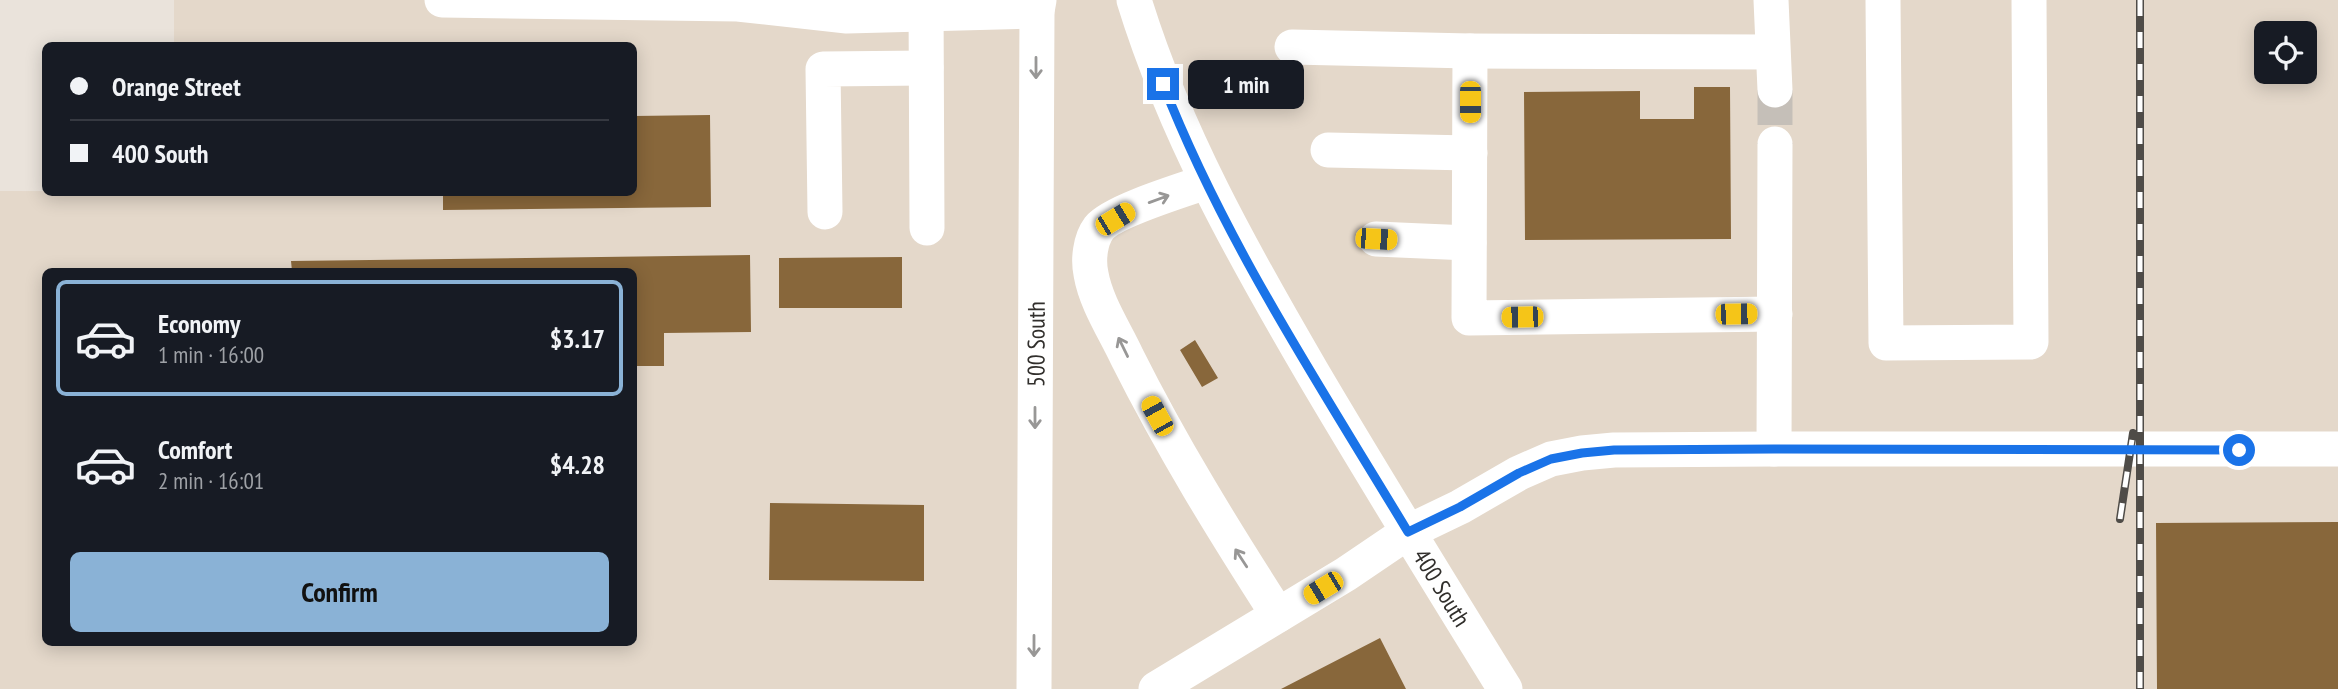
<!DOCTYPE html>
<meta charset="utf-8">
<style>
body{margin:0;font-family:"PT Sans Narrow",sans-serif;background:#20242c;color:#f1f3f6;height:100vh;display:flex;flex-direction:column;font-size:26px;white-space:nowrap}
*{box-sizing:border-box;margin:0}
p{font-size:23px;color:#9ea1a6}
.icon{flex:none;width:38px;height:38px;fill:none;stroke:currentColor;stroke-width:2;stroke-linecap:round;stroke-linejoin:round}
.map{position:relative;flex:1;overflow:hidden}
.sheet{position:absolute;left:42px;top:268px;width:595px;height:378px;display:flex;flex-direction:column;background:#171b24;border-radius:10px;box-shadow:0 4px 18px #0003}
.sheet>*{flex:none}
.hud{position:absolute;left:42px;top:42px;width:595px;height:154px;border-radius:10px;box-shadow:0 4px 18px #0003;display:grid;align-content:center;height:154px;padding:0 28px;background:#171b24}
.controls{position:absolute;left:2254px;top:21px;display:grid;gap:14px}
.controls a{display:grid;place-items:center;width:63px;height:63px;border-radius:10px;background:#171b24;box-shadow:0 4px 18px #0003;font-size:35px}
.end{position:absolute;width:32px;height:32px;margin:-16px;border:9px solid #1a73e8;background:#fff;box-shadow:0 0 0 4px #fff}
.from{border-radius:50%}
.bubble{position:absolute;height:49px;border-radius:10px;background:#171b24;box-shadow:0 4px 18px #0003;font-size:23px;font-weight:800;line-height:49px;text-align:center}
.car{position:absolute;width:21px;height:42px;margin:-21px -10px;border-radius:9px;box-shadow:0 0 5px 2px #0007;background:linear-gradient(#f5c518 24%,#345 0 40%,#f5c518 0 76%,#345 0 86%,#f5c518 0)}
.hud b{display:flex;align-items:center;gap:24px;height:66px;font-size:26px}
.hud b+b{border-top:2px solid #363941}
.hud i{width:18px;height:18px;background:#f1f3f6}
ul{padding:12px 0 0;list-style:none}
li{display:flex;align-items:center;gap:21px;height:116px;margin:0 14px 10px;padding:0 14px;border:4px solid transparent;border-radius:10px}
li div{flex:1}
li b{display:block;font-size:26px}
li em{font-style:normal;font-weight:800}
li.on{border-color:#8ab2d6}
li>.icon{width:63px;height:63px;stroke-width:1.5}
.cta{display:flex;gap:14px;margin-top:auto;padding:14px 28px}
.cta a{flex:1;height:80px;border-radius:10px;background:#8ab2d6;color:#111;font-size:28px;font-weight:800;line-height:80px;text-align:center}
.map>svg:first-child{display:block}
</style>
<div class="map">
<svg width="2338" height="689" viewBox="0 0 2338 689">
<rect width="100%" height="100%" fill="#eae3db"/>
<path fill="#e4d8ca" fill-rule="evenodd" d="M 174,0 L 2338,0 L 2338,689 L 0,689 L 0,191 L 634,192 L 634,46 L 174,45 ZM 2266,33 L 2305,33 L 2305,72 L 2266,72 ZM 46,271 L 634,271 L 634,642 L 46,642 Z"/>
<path fill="#88673b" d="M 1694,87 L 1730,87 L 1731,239 L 1525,240 L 1524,92 L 1640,91 L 1640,119 L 1694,119 Z
M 710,115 L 711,207 L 443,210 L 443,192 L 634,192 L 634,116 Z
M 750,255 L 751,332 L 664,333 L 664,366 L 634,366 L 634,271 L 292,271 L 291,261 Z
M 902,257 L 902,308 L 779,308 L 779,258 Z
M 1195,340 L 1218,378 L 1202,387 L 1180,350 Z
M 770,503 L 924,505 L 924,581 L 769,580 Z
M 2338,522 L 2338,689 L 2157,689 L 2156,523 Z
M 1380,638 L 1406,689 L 1281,689 Z"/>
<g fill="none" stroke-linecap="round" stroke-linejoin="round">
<path stroke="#c5bfb8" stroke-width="35" stroke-dasharray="35 18" stroke-linecap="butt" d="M 1775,90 L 1775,144"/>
<g stroke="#fff" stroke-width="35">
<path d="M 442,0 L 738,4 L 847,16 L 1037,11"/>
<path d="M 926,0 L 927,228"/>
<path id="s1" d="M 1134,0 C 1175,133 1242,252 1312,372 C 1375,479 1440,584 1505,689"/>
<path d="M 1771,0 L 1775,90"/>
<path d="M 1883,0 L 1886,343 L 2031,342 L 2029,0"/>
<path d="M 1292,47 L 1470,51 L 1771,52"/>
<path d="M 1470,51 L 1469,318 L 1775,314"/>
<path d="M 1328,150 L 1470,153"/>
<path d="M 1206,182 C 1183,190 1113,211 1099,228 C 1090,240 1088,260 1091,274 C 1096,303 1115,331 1127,357 C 1172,447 1224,531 1278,615"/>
<path d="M 825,212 L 823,69 L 926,68"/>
<path d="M 1376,239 L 1469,243"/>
<path d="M 1774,449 L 1775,144"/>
<path id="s2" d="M 1034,689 L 1037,11 L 1039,0"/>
<path d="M 1156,689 L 1346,574 L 1408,532 L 1460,507 L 1519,473 L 1551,459 L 1582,453 L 1614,450 L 1774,449 L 2338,449"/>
</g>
<g stroke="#4f4c48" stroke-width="8">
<path id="rail" d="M 2140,0 L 2140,689
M 2120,519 L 2133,433"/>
</g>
<use href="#rail" stroke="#fff" stroke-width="5" stroke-dasharray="16" stroke-linecap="butt"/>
</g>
<defs><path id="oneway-shaft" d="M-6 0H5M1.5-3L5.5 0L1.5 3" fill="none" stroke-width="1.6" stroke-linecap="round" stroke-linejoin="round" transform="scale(1.75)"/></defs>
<g stroke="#989796">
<use href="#oneway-shaft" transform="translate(1036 68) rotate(90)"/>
<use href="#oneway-shaft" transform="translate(1159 199) rotate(-20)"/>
<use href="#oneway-shaft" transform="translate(1123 347) rotate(-116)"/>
<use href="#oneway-shaft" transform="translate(1035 418) rotate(90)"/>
<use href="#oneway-shaft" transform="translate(1241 558) rotate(-123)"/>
<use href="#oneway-shaft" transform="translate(1034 646) rotate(90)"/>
</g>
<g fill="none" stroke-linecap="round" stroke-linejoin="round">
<path stroke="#1a73e8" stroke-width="9" d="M 1163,84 C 1225,243 1321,387 1408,532 L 1460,507 L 1519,473 L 1551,459 L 1582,453 L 1614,450 L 1774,449 L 2239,450"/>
</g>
<g text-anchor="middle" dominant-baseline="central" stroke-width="7" stroke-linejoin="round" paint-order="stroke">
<g font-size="24" fill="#312f2c" stroke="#fff">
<text stroke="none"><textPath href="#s2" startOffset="345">500 South</textPath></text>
<text stroke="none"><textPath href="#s1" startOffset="665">400 South</textPath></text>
</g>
</g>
</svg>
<div class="controls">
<a><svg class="icon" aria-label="locate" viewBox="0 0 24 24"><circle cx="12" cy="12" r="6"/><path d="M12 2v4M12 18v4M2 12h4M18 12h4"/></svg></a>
</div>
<i class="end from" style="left:2239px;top:450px"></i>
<i class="end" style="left:1163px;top:84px"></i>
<div class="bubble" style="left:1188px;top:60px;width:116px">1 min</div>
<i class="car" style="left:1470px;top:102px;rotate:180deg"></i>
<i class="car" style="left:1115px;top:219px;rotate:59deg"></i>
<i class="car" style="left:1376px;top:239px;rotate:93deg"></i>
<i class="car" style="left:1736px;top:314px;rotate:89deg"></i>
<i class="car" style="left:1522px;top:317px;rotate:269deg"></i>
<i class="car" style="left:1157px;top:416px;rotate:331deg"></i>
<i class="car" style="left:1323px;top:588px;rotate:239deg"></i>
<div class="hud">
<b><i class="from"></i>Orange Street</b>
<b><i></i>400 South</b>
</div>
<section class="sheet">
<ul>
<li class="on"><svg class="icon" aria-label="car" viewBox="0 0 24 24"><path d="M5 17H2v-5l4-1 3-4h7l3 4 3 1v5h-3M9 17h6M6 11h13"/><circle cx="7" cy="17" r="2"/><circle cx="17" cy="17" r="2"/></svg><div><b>Economy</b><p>1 min · 16:00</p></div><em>$3.17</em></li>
<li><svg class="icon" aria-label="car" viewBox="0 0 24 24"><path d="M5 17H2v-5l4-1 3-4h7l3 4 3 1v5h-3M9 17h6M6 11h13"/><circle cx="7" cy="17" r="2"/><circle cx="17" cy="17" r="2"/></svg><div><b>Comfort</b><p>2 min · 16:01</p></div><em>$4.28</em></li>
</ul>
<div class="cta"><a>Confirm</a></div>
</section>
</div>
